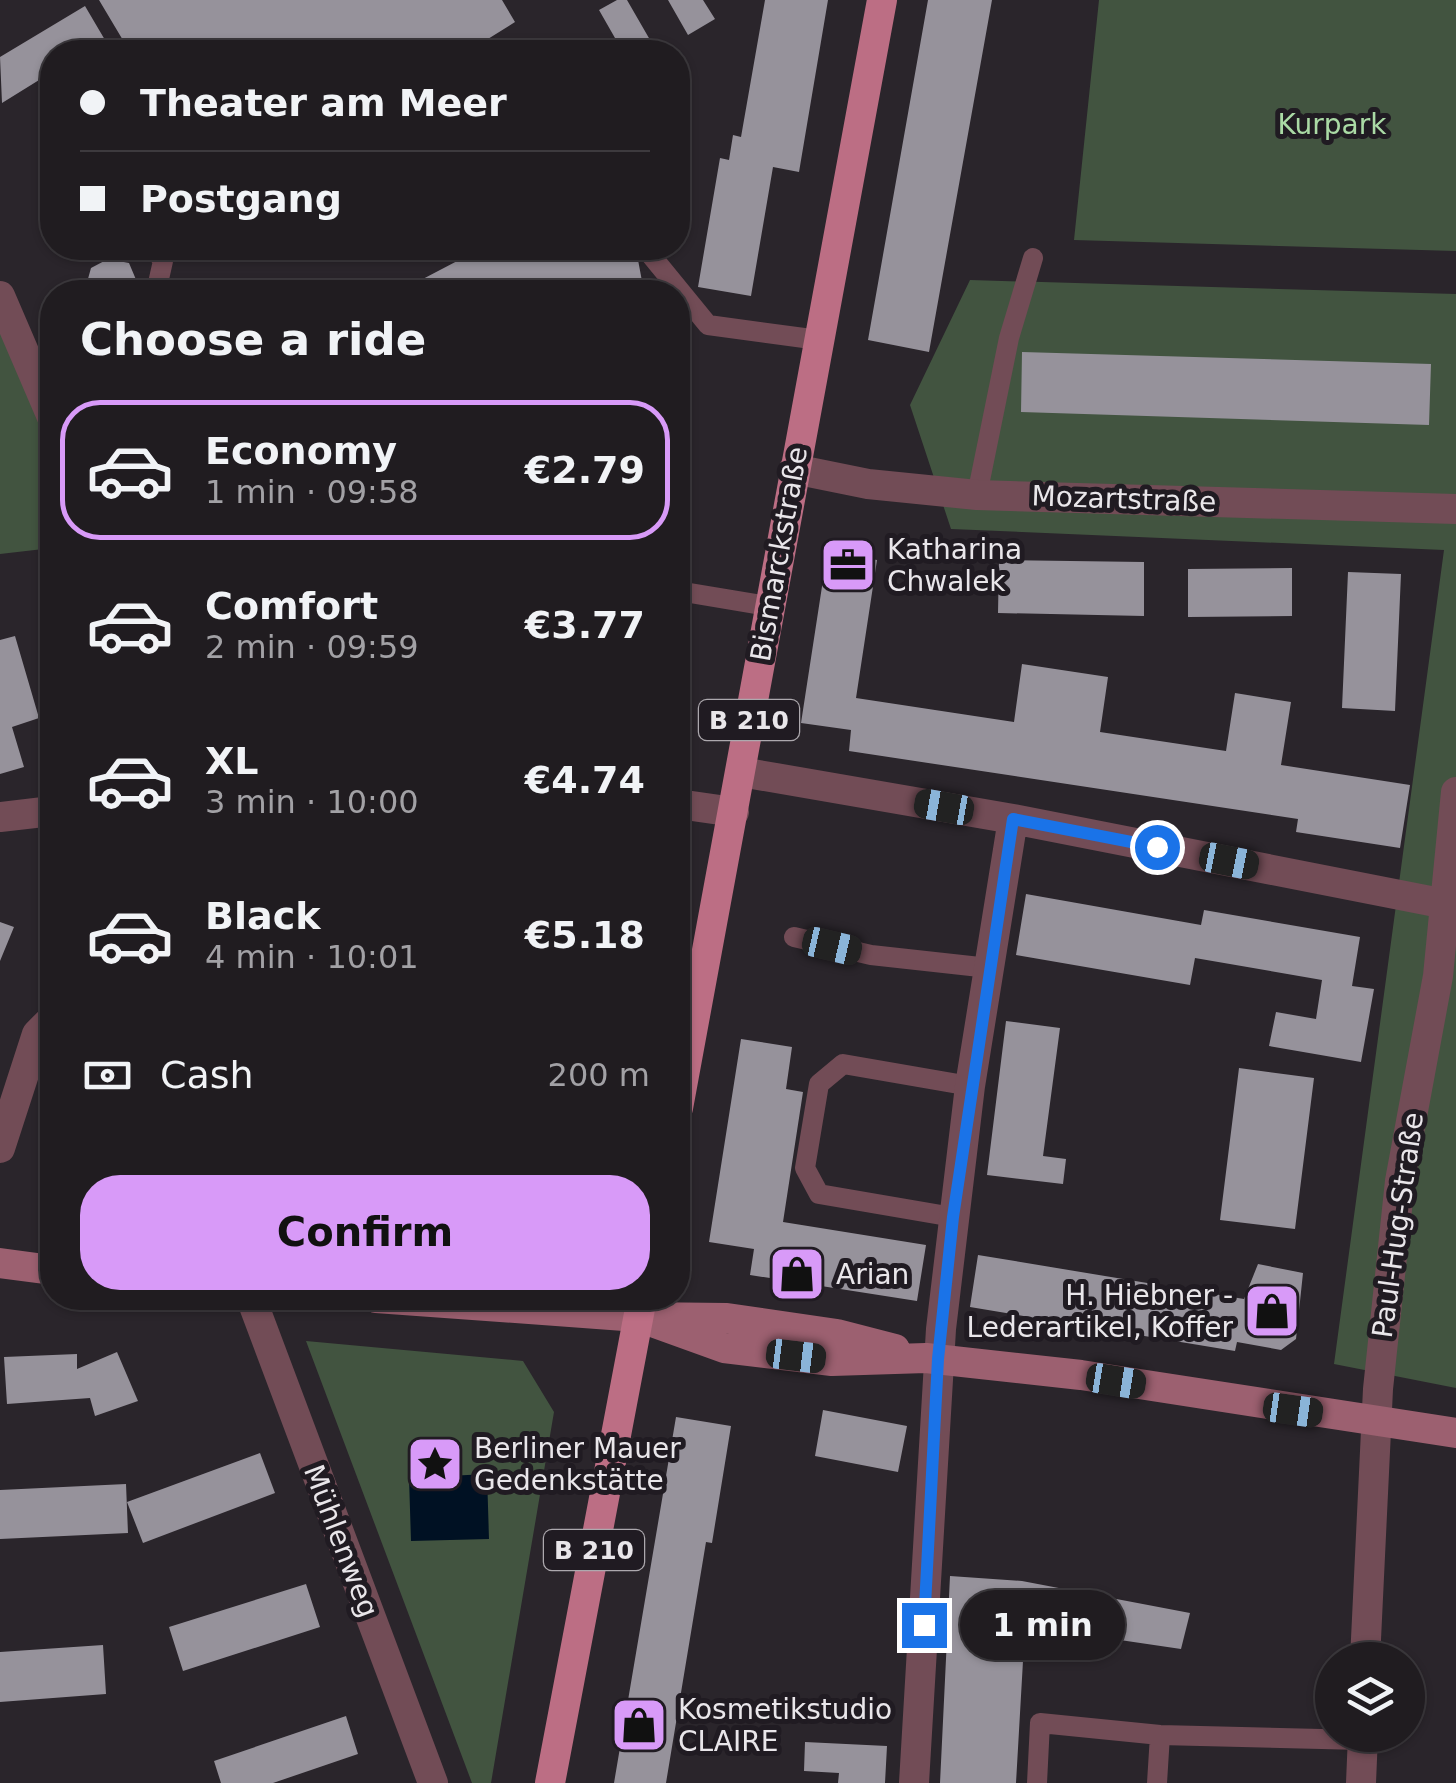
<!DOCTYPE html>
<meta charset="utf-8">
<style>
body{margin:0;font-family:"DejaVu Sans",sans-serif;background:#282529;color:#f1f3f6;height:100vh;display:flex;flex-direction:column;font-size:38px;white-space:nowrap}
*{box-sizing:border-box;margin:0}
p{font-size:32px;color:#a2a1a5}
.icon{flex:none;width:55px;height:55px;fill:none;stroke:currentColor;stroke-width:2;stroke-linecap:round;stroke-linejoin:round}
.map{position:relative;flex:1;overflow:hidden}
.sheet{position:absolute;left:40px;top:280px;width:650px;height:1030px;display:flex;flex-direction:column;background:#201c20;border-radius:40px;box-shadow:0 2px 8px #0004,0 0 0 2px #3d3a3e}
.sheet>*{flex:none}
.top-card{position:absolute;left:40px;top:40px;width:650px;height:220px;border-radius:40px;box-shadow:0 2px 8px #0004,0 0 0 2px #3d3a3e;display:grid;align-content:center;height:220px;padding:0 40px;background:#201c20}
.buttons{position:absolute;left:1315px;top:1642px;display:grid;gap:20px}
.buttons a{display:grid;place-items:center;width:110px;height:110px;border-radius:50%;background:#201c20;box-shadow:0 2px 8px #0004,0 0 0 2px #3d3a3e;font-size:50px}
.end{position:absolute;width:45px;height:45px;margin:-22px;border:12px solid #1a73e8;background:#fff;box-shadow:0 0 0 5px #fff}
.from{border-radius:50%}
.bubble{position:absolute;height:70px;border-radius:35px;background:#201c20;box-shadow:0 2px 8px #0004,0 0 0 2px #3d3a3e;font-size:32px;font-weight:600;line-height:70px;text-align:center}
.car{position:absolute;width:30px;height:60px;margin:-30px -15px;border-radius:12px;box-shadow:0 0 8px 2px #0007;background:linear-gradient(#222 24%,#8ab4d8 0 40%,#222 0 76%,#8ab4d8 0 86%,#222 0)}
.top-card b{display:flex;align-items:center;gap:35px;height:95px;font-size:38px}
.top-card b+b{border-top:2px solid #3d3a3e}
.top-card i{width:25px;height:25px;background:#f1f3f6}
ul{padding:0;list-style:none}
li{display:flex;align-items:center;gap:30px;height:140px;margin:0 20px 15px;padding:0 20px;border:5px solid transparent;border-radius:40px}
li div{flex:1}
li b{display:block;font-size:38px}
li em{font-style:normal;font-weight:600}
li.active{border-color:#d89af8}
li>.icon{width:90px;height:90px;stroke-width:1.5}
h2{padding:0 40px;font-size:45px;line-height:120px}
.pay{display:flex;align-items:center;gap:25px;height:110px;padding:0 40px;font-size:38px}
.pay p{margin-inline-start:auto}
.primary-button{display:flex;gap:20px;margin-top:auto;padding:20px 40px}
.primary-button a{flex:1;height:115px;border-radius:40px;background:#d89af8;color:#111;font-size:40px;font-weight:600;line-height:115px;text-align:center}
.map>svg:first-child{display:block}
</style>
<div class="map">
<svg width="1456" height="1783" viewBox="0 0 1456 1783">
<rect width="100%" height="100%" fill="#2a252b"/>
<path fill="#425440" d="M 1099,0 L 1456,0 L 1456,251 L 1074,240 Z
M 970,280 L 1456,294 L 1456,1388 L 1334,1364 L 1444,550 L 951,529 L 910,405 Z
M 0,324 L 46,423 L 52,453 L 52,548 L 0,554 Z
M 306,1341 L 523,1361 L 554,1412 L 491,1783 L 472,1783 Z"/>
<path fill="#001123" d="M 487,1474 L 489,1539 L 411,1541 L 409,1478 Z"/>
<path fill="#96929b" d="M 99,0 L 502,0 L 515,22 L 467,52 L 130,52 Z
M 617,0 L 627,0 L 657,52 L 623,52 L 599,10 Z
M 668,0 L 703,0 L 715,19 L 688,35 Z
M 765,0 L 828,0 L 799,172 L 773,167 L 751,296 L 698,287 L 720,158 L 729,160 L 733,135 L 741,137 Z
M 928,0 L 992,0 L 929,352 L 868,340 Z
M 85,6 L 105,40 L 85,52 L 52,52 L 52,72 L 2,103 L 0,57 Z
M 482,248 L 575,248 L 582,259 L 636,249 L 644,292 L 398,292 Z
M 108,259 L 129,263 L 137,282 L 133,292 L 90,292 L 86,286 L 91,268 Z
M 1022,352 L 1431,364 L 1429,425 L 1021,412 Z
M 834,553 L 877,560 L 856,698 L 1014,722 L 1022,664 L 1108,677 L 1100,732 L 1226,751 L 1235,693 L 1291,702 L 1281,765 L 1410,785 L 1400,848 L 1296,832 L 1298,819 L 849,751 L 851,730 L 801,723 L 825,567 L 832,567 Z
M 999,560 L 1144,562 L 1144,616 L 998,613 Z
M 1292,568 L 1292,616 L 1188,617 L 1188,569 Z
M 1348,572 L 1401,574 L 1395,711 L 1342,708 Z
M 15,636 L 39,718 L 12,727 L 24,767 L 0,774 L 0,640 Z
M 1026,894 L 1201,925 L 1204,910 L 1360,937 L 1352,986 L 1374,989 L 1361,1062 L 1269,1046 L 1276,1012 L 1316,1019 L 1322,980 L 1195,958 L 1190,985 L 1016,955 Z
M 0,922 L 14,927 L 0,961 Z
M 1006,1021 L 1060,1028 L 1043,1156 L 1066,1159 L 1063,1184 L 987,1175 Z
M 741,1039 L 792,1047 L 786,1089 L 803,1092 L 783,1222 L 926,1245 L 917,1301 L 750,1275 L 754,1249 L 709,1242 Z
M 1239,1068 L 1314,1078 L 1295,1229 L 1220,1220 Z
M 52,1142 L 52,1175 L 41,1147 Z
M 978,1255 L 1244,1299 L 1258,1264 L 1303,1273 L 1296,1339 L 1281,1350 L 1237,1342 L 1235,1351 L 970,1307 Z
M 117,1352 L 138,1401 L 95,1416 L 90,1398 L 7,1404 L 4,1357 L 77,1354 L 77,1369 Z
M 823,1410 L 907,1426 L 898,1472 L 815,1456 Z
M 676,1417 L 731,1426 L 712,1543 L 706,1542 L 666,1783 L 614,1783 Z
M 260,1453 L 275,1493 L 143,1543 L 127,1502 Z
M 126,1484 L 128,1533 L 0,1539 L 0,1490 Z
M 950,1576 L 1022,1581 L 1190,1613 L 1181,1649 L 1025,1626 L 1016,1783 L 940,1783 Z
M 306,1584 L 320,1627 L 183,1671 L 169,1627 Z
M 103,1645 L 106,1694 L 0,1702 L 0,1652 Z
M 346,1716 L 358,1754 L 273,1783 L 221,1783 L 214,1761 Z
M 805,1742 L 887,1746 L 885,1783 L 838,1783 L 839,1773 L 804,1771 Z"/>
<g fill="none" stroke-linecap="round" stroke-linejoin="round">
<path stroke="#724c56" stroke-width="20" d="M 154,248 L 163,261 L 156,292
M 645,248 L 708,325 L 819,340
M 977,495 L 1009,338 L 1033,258
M 678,591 L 768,606
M 794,937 L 871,955 L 989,968
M 953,1217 L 819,1194 L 805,1168 L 819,1084 L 843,1064 L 970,1086
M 1037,1783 L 1040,1723 L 1160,1735 L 1362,1740
M 1157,1783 L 1160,1735"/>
<path stroke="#724c56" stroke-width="30" d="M 0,296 L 52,417
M 794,469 L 868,484 L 977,495 L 1456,509
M 741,772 L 1013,819 L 1456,906
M 678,804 L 734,812
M 0,817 L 52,811
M 0,1148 L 37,1034 L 52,1019
M 251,1298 L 433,1783
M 1365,1660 L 1378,1389 L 1400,1181 L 1438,976 L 1456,792
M 914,1783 L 941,1329 L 970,1086 L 1013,819
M 1361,1783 L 1363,1735"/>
<path stroke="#9c6070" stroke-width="30" d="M 0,1263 L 52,1270
M 376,1298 L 638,1317 L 727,1318 L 837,1334 L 895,1349
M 638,1317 L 724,1348 L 832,1361 L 926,1358 L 1081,1375 L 1456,1433"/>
<path stroke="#bc6e84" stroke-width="30" d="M 678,1108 L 882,0
M 550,1783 L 642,1298"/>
</g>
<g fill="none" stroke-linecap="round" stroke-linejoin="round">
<path stroke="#1a73e8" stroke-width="12" d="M 924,1625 L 938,1359 L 953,1217 L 1013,819 L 1157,847"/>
</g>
<defs>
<g id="office-square" transform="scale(2.875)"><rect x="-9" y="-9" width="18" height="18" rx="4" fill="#d89af8" stroke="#201b22"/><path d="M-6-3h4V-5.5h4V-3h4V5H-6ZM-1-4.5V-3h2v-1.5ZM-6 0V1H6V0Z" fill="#111"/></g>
<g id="shop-square" transform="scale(2.875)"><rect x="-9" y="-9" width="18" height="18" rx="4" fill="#d89af8" stroke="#201b22"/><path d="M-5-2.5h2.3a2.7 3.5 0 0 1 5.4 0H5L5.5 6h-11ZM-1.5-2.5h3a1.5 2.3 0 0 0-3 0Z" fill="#111"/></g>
<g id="sight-square" transform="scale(2.875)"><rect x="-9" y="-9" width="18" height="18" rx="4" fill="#d89af8" stroke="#201b22"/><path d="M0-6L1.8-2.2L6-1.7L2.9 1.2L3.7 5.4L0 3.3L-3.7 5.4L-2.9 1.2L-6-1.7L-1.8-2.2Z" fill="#111"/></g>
</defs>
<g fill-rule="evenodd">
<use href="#office-square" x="848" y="565"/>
<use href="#shop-square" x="797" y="1274"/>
<use href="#shop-square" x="1272" y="1311"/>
<use href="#sight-square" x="435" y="1464"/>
<use href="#shop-square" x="639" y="1725"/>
</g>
<g text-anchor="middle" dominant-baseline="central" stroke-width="10" stroke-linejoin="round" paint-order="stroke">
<g fill="#201b22" stroke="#ada9ae" stroke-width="2.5">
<rect x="699" y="700" width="100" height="40" rx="8"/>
<rect x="544" y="1530" width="100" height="40" rx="8"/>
</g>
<g font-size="25" font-weight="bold" fill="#e9e6ea">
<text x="749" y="720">B 210</text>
<text x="594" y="1550">B 210</text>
</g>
<g font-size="28" fill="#aadaa5" stroke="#201b22">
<text x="1332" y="124">Kurpark</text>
</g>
<g font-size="28" fill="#e9e6ea" stroke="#201b22">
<text transform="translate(1124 499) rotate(2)">Mozartstraße</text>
<text transform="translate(779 554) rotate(-80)">Bismarckstraße</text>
<text transform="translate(1398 1225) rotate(-82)">Paul-Hug-Straße</text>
<text transform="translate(341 1541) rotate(69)">Mühlenweg</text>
</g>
<g font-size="28" fill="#e9e6ea" stroke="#201b22" text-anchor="start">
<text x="887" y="549">Katharina<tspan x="887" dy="32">Chwalek</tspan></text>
<text x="836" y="1274">Arian</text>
<text x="1233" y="1295" text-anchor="end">H. Hiebner -<tspan x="1233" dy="32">Lederartikel, Koffer</tspan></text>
<text x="474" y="1448">Berliner Mauer<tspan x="474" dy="32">Gedenkstätte</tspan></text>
<text x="678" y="1709">Kosmetikstudio<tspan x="678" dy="32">CLAIRE</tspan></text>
</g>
</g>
</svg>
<div class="buttons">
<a><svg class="icon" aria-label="layers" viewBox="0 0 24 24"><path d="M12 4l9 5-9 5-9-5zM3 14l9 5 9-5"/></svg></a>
</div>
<i class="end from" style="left:1157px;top:847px"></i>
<i class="end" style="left:924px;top:1625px"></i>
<div class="bubble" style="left:960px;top:1590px;width:165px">1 min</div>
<i class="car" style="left:944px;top:807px;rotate:280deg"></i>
<i class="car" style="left:1229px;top:861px;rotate:101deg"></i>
<i class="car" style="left:832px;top:946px;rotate:103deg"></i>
<i class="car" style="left:796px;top:1356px;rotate:97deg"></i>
<i class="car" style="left:1116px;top:1381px;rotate:99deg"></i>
<i class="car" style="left:1293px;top:1410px;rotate:98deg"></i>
<div class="top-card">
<b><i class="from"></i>Theater am Meer</b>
<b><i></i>Postgang</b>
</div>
<section class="sheet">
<h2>Choose a ride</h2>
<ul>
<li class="active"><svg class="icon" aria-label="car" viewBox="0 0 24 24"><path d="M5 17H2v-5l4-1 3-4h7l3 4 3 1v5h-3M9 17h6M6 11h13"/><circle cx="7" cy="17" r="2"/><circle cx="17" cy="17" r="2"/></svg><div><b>Economy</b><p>1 min · 09:58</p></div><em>€2.79</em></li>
<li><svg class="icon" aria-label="car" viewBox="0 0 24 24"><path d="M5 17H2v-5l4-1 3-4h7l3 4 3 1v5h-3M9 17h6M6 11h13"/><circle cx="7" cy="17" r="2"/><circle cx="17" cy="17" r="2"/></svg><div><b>Comfort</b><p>2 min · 09:59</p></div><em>€3.77</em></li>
<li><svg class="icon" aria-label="car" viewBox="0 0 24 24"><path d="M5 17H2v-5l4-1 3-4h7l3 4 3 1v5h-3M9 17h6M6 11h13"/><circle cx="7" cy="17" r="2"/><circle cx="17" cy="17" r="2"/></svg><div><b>XL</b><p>3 min · 10:00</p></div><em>€4.74</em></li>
<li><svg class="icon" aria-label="car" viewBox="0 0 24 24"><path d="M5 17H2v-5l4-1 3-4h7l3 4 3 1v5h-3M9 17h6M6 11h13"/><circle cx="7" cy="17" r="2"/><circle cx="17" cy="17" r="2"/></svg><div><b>Black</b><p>4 min · 10:01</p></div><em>€5.18</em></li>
</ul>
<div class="pay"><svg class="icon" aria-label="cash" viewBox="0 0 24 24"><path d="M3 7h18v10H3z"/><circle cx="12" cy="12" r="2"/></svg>Cash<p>200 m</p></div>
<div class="primary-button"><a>Confirm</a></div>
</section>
</div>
